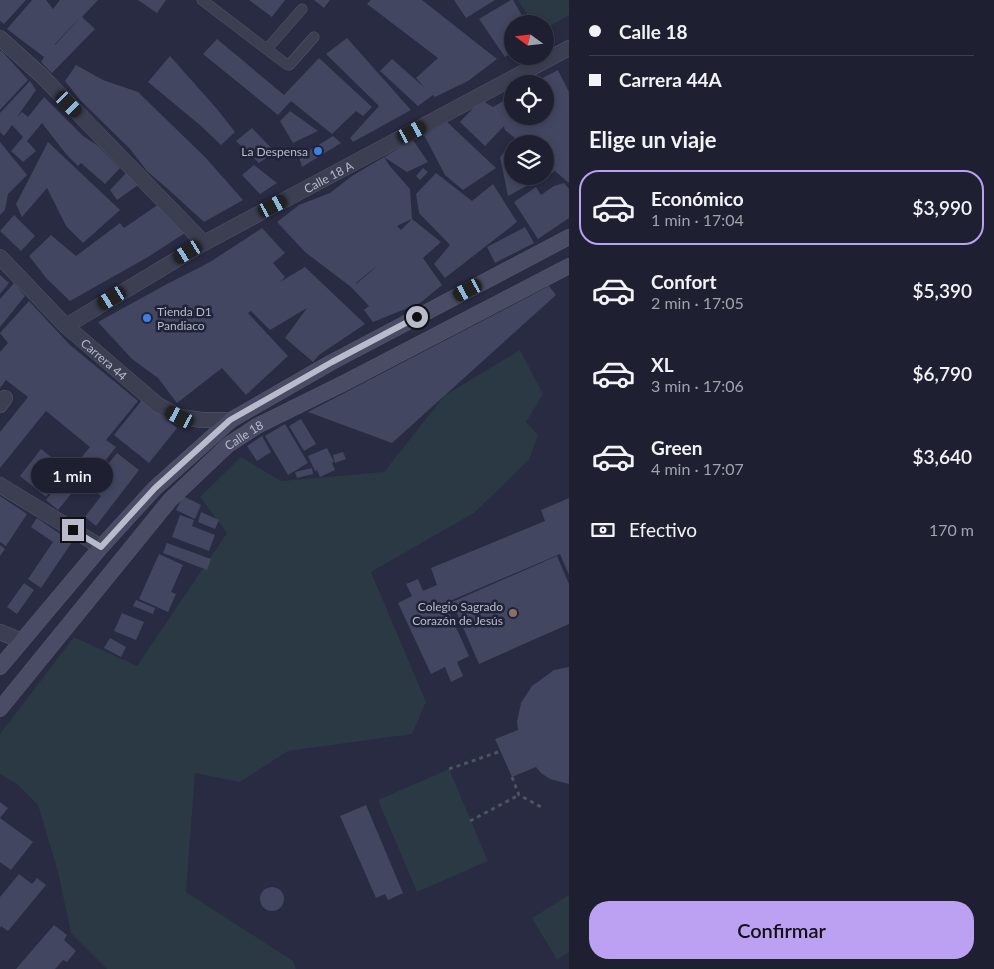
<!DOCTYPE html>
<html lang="es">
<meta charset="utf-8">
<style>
body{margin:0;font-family:Lato,sans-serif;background:#2b2d3e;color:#f1f3f6;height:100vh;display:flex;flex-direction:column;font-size:19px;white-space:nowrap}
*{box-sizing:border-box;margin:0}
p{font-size:16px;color:#a1a3ac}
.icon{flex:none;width:28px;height:28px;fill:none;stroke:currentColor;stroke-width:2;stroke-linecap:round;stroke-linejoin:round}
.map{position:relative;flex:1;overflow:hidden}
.side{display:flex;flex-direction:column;background:#1e2032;width:425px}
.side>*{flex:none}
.banner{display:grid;align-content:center;height:110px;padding:0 20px;background:#1e2032}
.needle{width:32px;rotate:285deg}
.tools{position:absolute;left:504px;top:15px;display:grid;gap:10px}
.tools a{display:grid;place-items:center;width:50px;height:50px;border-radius:50%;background:#1e2032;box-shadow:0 2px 8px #0003,0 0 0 1px #3c3e4d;font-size:25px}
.end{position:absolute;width:22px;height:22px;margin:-11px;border:6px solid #b9bbcc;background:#111;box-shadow:0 0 0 2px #111}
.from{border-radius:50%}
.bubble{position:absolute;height:35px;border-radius:18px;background:#1e2032;box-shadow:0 2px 8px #0003,0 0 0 1px #3c3e4d;font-size:16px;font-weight:600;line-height:35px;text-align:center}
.car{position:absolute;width:15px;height:30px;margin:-15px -8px;border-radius:6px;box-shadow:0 0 4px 1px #0007;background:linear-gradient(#222 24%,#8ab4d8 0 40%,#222 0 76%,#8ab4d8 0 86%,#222 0)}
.banner b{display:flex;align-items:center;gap:18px;height:48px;font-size:19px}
.banner b+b{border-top:1px solid #3c3e4d}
.banner i{width:12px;height:12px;background:#f1f3f6}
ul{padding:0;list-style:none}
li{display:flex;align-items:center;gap:15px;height:75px;margin:0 10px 8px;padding:0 10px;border:2px solid transparent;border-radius:20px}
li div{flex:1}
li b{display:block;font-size:19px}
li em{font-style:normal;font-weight:600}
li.on{border-color:#bca0f2}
li>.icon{width:45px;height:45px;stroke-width:1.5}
h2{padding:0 20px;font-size:22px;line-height:60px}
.pay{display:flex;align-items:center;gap:12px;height:55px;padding:0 20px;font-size:19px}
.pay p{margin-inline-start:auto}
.button{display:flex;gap:10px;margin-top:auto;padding:10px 20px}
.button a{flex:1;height:58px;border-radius:20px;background:#bca0f2;color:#111;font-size:20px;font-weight:600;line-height:58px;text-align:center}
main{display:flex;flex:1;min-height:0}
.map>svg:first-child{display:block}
</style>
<main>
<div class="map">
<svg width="569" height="969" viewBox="0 0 569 969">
<rect width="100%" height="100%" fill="#282b42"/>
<path fill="#2a3943" d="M 518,0 L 569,0 L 569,15 L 545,29 L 545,24 L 533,24 Z
M 520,350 L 543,394 L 526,422 L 538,435 L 529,460 L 474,513 L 371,572 L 426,702 L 412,734 L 288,751 L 240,782 L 195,773 L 186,892 L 293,961 L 296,969 L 107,969 L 71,933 L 58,872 L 38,805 L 17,784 L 0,774 L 0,734 L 74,637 L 137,666 L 227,533 L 200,497 L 241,457 L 281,481 L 384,472 L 444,396 Z
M 449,769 L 488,861 L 417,892 L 378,800 Z
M 569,895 L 569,952 L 557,960 L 532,918 Z"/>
<path fill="#424660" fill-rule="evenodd" d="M 0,0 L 26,0 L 4,24 L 0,21 Z
M 32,0 L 46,0 L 53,9 L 60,0 L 98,0 L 82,17 L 95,29 L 52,73 L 41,62 L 44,57 L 7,29 ZM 80,18 L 55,45 L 55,44 L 72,26 Z
M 138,0 L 166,0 L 157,13 Z
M 249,0 L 285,0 L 272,17 Z
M 314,0 L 330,0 L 324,8 Z
M 371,0 L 422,0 L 497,59 L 468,81 L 435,97 L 433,95 L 418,106 L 380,71 L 392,59 L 425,88 L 416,78 L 438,58 L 367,4 Z
M 454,0 L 495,0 L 466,18 Z
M 511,0 L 513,0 L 527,24 L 512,24 L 512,52 L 505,57 L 479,19 Z
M 347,38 L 411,110 L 353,142 L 350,138 L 379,106 L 326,54 Z
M 217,39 L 284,95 L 319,58 L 372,107 L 363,116 L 356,111 L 332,134 L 291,101 L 278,115 L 203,54 Z
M 1,50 L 28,80 L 0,110 L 0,52 Z
M 170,56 L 217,109 L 235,132 L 221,145 L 201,126 L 148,82 Z
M 76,65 L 103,80 L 138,92 L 206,158 L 243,200 L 204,222 L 170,191 L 147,171 L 130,149 L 80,100 L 65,81 Z
M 558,70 L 569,92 L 569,183 L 555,171 L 545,176 L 545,165 L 555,171 L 545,163 L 545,144 L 522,144 L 505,130 L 504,126 L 485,146 L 460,122 L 481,100 L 493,107 L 512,96 L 512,116 L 545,116 L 545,84 L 536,84 L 535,82 Z
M 30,81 L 36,90 L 17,117 L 22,112 L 28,117 L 44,97 L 83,136 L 97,145 L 120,168 L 105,184 L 81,163 L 78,166 L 66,154 L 42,123 L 27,141 L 36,151 L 23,162 L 11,151 L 23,137 L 12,125 L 4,136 L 0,132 L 0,113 Z
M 290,111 L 318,131 L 293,143 L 280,121 Z
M 447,122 L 496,168 L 463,190 L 445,175 L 424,135 Z
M 252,128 L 275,152 L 259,163 L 236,141 Z
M 333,136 L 341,143 L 302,167 L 299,157 Z
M 413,140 L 428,162 L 407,172 L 384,157 Z
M 0,142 L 27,175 L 8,194 L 5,210 L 0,215 Z
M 48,142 L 120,210 L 83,243 L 66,226 L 47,188 L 22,217 L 16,204 Z
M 510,145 L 512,146 L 512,176 L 545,176 L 508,196 L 500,157 Z
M 384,157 L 389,165 L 410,189 L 412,219 L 397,226 L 401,230 L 412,219 L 441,242 L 423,258 L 442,285 L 420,303 L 373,322 L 364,310 L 369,306 L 351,287 L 305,252 L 277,222 L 299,205 L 330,193 L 352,176 ZM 379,264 L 368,274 L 356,284 L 356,283 Z
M 254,165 L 277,183 L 260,194 L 242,175 Z
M 423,168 L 428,172 L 420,180 L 416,176 Z
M 127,172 L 138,185 L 117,200 L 110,190 Z
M 436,173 L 472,201 L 493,184 L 517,222 L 445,278 L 434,264 L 450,245 L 419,213 L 416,194 Z
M 564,183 L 569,189 L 569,218 L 538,239 L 514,202 L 536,187 L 541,195 L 554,186 Z
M 159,204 L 185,233 L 148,257 L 70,301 L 47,279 L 29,256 L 51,235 L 76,256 L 120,223 L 124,228 Z
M 14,215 L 35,236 L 21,251 L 0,231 Z
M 525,227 L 534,243 L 495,263 L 487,247 Z
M 262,228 L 285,253 L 273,263 L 285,277 L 280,282 L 305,267 L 365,324 L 319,355 L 313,362 L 285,338 L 307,308 L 270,330 L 251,311 L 248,313 L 288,356 L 246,395 L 222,368 L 177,403 L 158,378 L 132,359 L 98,322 L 167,284 L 210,262 Z
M 0,275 L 9,283 L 0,294 Z
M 14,283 L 25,296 L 0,327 L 0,299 Z
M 549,286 L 556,295 L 392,443 L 308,412 Z
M 29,301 L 70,345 L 138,401 L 106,440 L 116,447 L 86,485 L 69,472 L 90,447 L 46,411 L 0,468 L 0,432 L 28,397 L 6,380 L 0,388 L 0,352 L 8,343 L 0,333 Z
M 142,400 L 177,428 L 149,463 L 114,435 Z
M 301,419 L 316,444 L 304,451 L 289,426 Z
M 285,424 L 308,463 L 288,475 L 265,436 Z
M 262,436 L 271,452 L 257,461 L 247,446 Z
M 327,448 L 334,462 L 332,463 L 335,470 L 320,477 L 317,470 L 315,471 L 308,456 Z
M 41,449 L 67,470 L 46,497 L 20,476 Z
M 343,452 L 346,459 L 335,463 L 333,455 Z
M 117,453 L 139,470 L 96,526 L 85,517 L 101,496 L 90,487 Z
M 312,468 L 313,474 L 297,478 L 295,472 Z
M 67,473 L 80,483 L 58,510 L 46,500 Z
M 0,496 L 27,514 L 6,546 L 0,542 Z
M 183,496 L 201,505 L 195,519 L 176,510 Z
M 569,498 L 569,575 L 560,554 L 445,603 L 469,656 L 457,662 L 463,676 L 451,682 L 445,667 L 431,674 L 398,603 L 412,596 L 406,584 L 418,579 L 423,591 L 437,585 L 431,568 L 545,521 L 541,510 Z
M 201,512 L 219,520 L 215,529 L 198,522 Z
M 180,515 L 194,520 L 192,526 L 215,535 L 209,551 L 172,537 Z
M 37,518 L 72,542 L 41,588 L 28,579 L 53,542 L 31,527 Z
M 167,543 L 211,559 L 207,570 L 163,553 Z
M 0,545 L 5,549 L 0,556 Z
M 159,554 L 183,565 L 171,592 L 176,594 L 168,612 L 139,599 Z
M 557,556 L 569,584 L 569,624 L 479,664 L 452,602 Z
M 24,583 L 34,590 L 17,614 L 7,607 Z
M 136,600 L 155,608 L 153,614 L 133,606 Z
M 122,613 L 144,622 L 136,640 L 114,631 Z
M 110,638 L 126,647 L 121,657 L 104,648 Z
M 569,667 L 569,784 L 550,779 L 541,773 L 536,767 L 512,777 L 495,739 L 518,730 L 517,722 L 521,703 L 532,686 L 554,670 Z
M 0,802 L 8,808 L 0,818 L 33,842 L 11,870 L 0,862 Z
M 366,805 L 403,893 L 388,900 L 385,894 L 376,898 L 340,816 Z
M 19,874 L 32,884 L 37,878 L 46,885 L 8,931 L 1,926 L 0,928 L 0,897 Z
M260 899a12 12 0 1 1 24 0a12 12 0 1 1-24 0Z
M 54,925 L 67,935 L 64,940 L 76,951 L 67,962 L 63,960 L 55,969 L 16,969 Z"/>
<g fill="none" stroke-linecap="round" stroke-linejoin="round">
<g stroke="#545669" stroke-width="11">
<path id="service" d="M 202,0 L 286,64 L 289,65 L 291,63 L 314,37
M 267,49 L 302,9"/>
</g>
<g stroke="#545669" stroke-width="16">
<g id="minor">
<path d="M 0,38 L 42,76 L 204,243"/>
<path id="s1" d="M 0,257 L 66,326 L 158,405 L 180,417 L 202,420 L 231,420"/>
<path id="s2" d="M 66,326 L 204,243 L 569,48"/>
<path d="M 0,405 L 5,398"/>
<path d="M 0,485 L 101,547"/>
<path d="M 0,632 L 22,641"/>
</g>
</g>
<g stroke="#545669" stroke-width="16">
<g id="secondary">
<path d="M 0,667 L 101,547 L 155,488 L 231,420 L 332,362 L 569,237"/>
<path id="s3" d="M 0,709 L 170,500 L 228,445 L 257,426 L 344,383 L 569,266"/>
</g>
</g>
<path stroke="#485660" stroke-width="3" stroke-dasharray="4 4" stroke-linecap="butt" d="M 449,769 L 501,751
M 512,777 L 519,795 L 543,808
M 470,821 L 519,795"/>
<use href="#service" stroke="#3c3f52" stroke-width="10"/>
<use href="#minor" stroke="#3c3f52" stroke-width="15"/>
<use href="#secondary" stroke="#4a4c65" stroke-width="15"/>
</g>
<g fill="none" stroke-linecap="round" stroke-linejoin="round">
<path stroke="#b9bbcc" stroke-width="6" d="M 73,530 L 101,547 L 155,488 L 230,420 L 332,362 L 417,317"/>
</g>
<g fill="#3f7fe0" stroke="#202337" stroke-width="2">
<circle cx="318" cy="151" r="5"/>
<circle cx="147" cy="318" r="5"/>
</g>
<circle fill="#8d6e63" stroke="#202337" stroke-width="2" cx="513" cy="613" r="5"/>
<g text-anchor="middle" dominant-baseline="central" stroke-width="5" stroke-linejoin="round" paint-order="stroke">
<g font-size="12" fill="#b9bbcc" stroke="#202337" text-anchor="end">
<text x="308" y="151">La Despensa</text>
<text x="157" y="311" text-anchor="start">Tienda D1<tspan x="157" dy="14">Pandiaco</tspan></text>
<text x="503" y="606">Colegio Sagrado<tspan x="503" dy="14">Corazón de Jesús</tspan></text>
</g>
<g font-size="12" fill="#b9bbcc" stroke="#202337">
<text stroke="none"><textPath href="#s2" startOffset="302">Calle 18 A</textPath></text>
<text stroke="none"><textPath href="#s1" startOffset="146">Carrera 44</textPath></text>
<text stroke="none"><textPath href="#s3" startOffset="368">Calle 18</textPath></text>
</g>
</g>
</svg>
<div class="tools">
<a><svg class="needle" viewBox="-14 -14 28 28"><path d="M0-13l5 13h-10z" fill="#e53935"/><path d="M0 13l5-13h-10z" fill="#a1a3ac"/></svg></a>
<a><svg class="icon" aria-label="locate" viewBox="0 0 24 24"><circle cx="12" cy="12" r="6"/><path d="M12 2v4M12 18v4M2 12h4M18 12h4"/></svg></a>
<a><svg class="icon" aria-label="layers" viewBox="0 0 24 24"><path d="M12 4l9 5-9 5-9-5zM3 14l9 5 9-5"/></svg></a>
</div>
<i class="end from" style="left:417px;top:317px"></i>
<i class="end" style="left:73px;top:530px"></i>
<div class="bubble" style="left:31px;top:458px;width:82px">1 min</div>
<i class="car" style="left:69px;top:104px;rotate:136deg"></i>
<i class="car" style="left:412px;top:132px;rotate:62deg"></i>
<i class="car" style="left:273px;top:206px;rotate:62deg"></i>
<i class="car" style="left:188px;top:252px;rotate:239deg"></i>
<i class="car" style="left:468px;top:290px;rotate:242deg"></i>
<i class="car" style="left:112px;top:298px;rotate:239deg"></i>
<i class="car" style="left:180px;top:417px;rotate:297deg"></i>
</div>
<section class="side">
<div class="banner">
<b><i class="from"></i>Calle 18</b>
<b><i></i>Carrera 44A</b>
</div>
<h2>Elige un viaje</h2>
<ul>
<li class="on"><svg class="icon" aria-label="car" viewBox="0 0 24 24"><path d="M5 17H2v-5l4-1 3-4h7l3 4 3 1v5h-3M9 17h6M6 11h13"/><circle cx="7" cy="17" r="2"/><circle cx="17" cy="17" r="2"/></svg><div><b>Económico</b><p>1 min · 17:04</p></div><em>$3,990</em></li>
<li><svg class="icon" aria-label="car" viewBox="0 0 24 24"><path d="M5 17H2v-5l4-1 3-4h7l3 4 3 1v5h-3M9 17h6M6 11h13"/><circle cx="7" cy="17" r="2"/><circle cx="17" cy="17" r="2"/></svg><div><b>Confort</b><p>2 min · 17:05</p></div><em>$5,390</em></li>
<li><svg class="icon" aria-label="car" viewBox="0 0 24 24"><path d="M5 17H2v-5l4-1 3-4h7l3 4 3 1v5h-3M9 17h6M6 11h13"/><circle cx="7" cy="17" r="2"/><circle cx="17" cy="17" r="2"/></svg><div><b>XL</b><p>3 min · 17:06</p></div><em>$6,790</em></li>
<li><svg class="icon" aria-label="car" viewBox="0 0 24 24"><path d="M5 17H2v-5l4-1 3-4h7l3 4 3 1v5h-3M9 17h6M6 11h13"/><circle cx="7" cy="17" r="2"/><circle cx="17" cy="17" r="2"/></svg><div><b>Green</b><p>4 min · 17:07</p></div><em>$3,640</em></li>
</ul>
<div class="pay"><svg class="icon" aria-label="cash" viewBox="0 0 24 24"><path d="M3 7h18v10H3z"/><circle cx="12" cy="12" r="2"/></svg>Efectivo<p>170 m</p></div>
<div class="button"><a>Confirmar</a></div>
</section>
</main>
